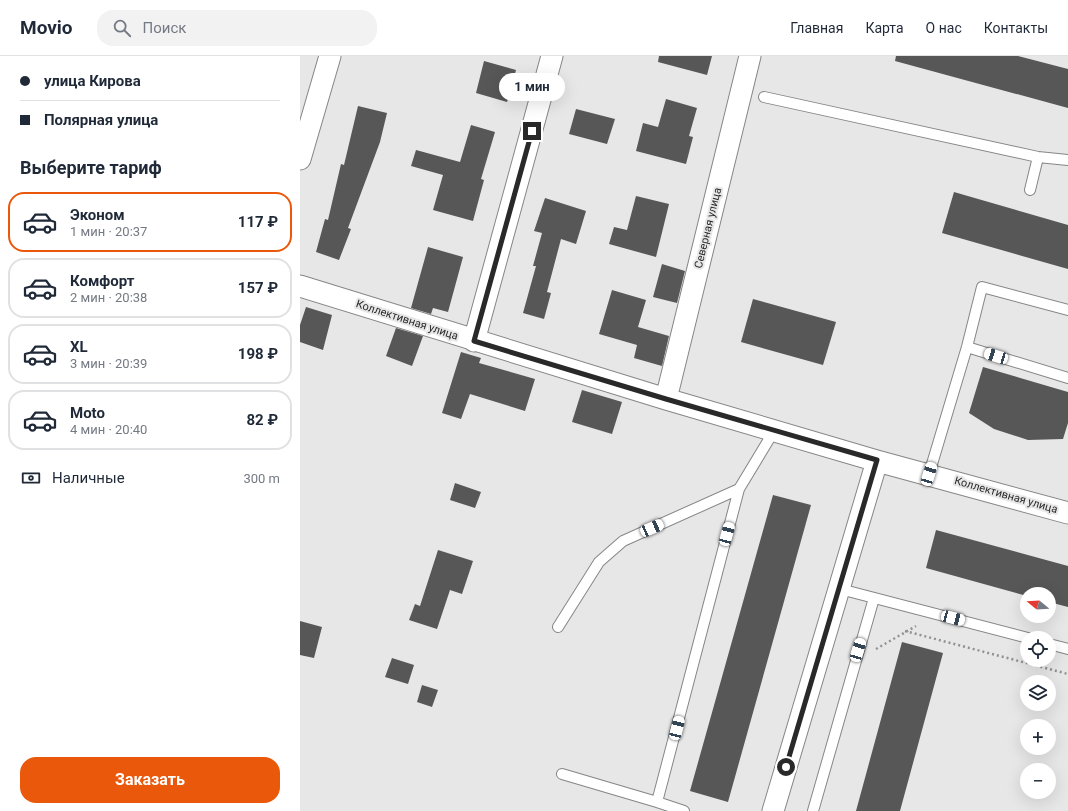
<!DOCTYPE html>
<html lang="ru">
<meta charset="utf-8">
<style>
body{margin:0;font-family:Roboto,sans-serif;background:#f2f2f3;color:#1f2937;height:100vh;display:flex;flex-direction:column;font-size:15px;white-space:nowrap}
*{box-sizing:border-box;margin:0}
p{font-size:13px;color:#747a83}
.icon{flex:none;width:22px;height:22px;fill:none;stroke:currentColor;stroke-width:2;stroke-linecap:round;stroke-linejoin:round}
.map{position:relative;flex:1;overflow:hidden}
.details{display:flex;flex-direction:column;background:#fff;width:300px}
.details>*{flex:none}
.banner{display:grid;align-content:center;height:88px;padding:0 20px;background:#fff}
.needle{width:26px;rotate:288deg}
.controls{position:absolute;left:720px;top:531px;display:grid;gap:8px}
.controls a{display:grid;place-items:center;width:36px;height:36px;border-radius:50%;background:#fff;box-shadow:0 4px 16px #0002;font-size:20px}
.end{position:absolute;width:18px;height:18px;margin:-9px;border:5px solid #29292a;background:#fff;box-shadow:0 0 0 2px #fff}
.from{border-radius:50%}
.bubble{position:absolute;height:28px;border-radius:14px;background:#fff;box-shadow:0 4px 16px #0002;font-size:13px;font-weight:700;line-height:28px;text-align:center}
.car{position:absolute;width:12px;height:24px;margin:-12px -6px;border-radius:5px;box-shadow:0 0 3px 1px #0007;background:linear-gradient(#fff 24%,#345 0 40%,#fff 0 76%,#345 0 86%,#fff 0)}
.banner b{display:flex;align-items:center;gap:14px;height:38px;font-size:15px}
.banner b+b{border-top:1px solid #e0e1e3}
.banner i{width:10px;height:10px;background:#1f2937}
ul{padding:0;list-style:none}
li{display:flex;align-items:center;gap:12px;height:60px;margin:0 8px 6px;padding:0 12px;border:2px solid #e0e1e3;border-radius:16px}
li div{flex:1}
li b{display:block;font-size:15px}
li em{font-style:normal;font-weight:700}
li.on{border-color:#ea580c}
li>.icon{width:36px;height:36px;stroke-width:1.5}
h2{padding:0 20px;font-size:18px;line-height:48px}
.pay{display:flex;align-items:center;gap:10px;height:44px;padding:0 20px;font-size:15px}
.pay p{margin-inline-start:auto}
.cta{display:flex;gap:8px;margin-top:auto;padding:8px 20px}
.cta a{flex:1;height:46px;border-radius:16px;background:#ea580c;color:#fff;font-size:16px;font-weight:700;line-height:46px;text-align:center}
header{display:flex;align-items:center;gap:24px;box-sizing:border-box;height:56px;padding:0 20px;background:#fff;border-bottom:1px solid #e0e1e3}
header strong{font-size:19px}
nav{display:flex;gap:22px;margin-inline-start:auto;font-size:14px}
.search{width:280px;height:36px;background:#f2f2f3;display:flex;align-items:center;gap:10px;box-sizing:border-box;padding:0 14px;border-radius:16px;color:#747a83;font-size:15px}
main{display:flex;flex:1;min-height:0}
.map>svg:first-child{display:block}
</style>
<header>
<strong>Movio</strong>
<div class="search"><svg class="icon" aria-label="search" viewBox="0 0 24 24"><circle cx="10" cy="10" r="6"/><path d="M15 15l6 6"/></svg>Поиск</div>
<nav><a>Главная</a><a>Карта</a><a>О нас</a><a>Контакты</a></nav>
</header>
<main>
<section class="details">
<div class="banner">
<b><i class="from"></i>улица Кирова</b>
<b><i></i>Полярная улица</b>
</div>
<h2>Выберите тариф</h2>
<ul>
<li class="on"><svg class="icon" aria-label="car" viewBox="0 0 24 24"><path d="M5 17H2v-5l4-1 3-4h7l3 4 3 1v5h-3M9 17h6M6 11h13"/><circle cx="7" cy="17" r="2"/><circle cx="17" cy="17" r="2"/></svg><div><b>Эконом</b><p>1 мин · 20:37</p></div><em>117 ₽</em></li>
<li><svg class="icon" aria-label="car" viewBox="0 0 24 24"><path d="M5 17H2v-5l4-1 3-4h7l3 4 3 1v5h-3M9 17h6M6 11h13"/><circle cx="7" cy="17" r="2"/><circle cx="17" cy="17" r="2"/></svg><div><b>Комфорт</b><p>2 мин · 20:38</p></div><em>157 ₽</em></li>
<li><svg class="icon" aria-label="car" viewBox="0 0 24 24"><path d="M5 17H2v-5l4-1 3-4h7l3 4 3 1v5h-3M9 17h6M6 11h13"/><circle cx="7" cy="17" r="2"/><circle cx="17" cy="17" r="2"/></svg><div><b>XL</b><p>3 мин · 20:39</p></div><em>198 ₽</em></li>
<li><svg class="icon" aria-label="car" viewBox="0 0 24 24"><path d="M5 17H2v-5l4-1 3-4h7l3 4 3 1v5h-3M9 17h6M6 11h13"/><circle cx="7" cy="17" r="2"/><circle cx="17" cy="17" r="2"/></svg><div><b>Moto</b><p>4 мин · 20:40</p></div><em>82 ₽</em></li>
</ul>
<div class="pay"><svg class="icon" aria-label="cash" viewBox="0 0 24 24"><path d="M3 7h18v10H3z"/><circle cx="12" cy="12" r="2"/></svg>Наличные<p>300 m</p></div>
<div class="cta"><a>Заказать</a></div>
</section>
<div class="map">
<svg width="768" height="755" viewBox="0 0 768 755">
<rect width="100%" height="100%" fill="#e7e7e8"/>
<path fill="#575758" d="M 359,0 L 412,0 L 407,19 L 358,6 Z
M 596,0 L 718,0 L 768,13 L 768,52 L 595,5 Z
M 184,5 L 216,14 L 207,46 L 176,37 Z
M 366,43 L 397,52 L 389,80 L 393,81 L 386,108 L 336,95 L 343,67 L 358,71 Z
M 58,50 L 87,57 L 80,86 L 48,172 L 51,173 L 39,204 L 16,196 L 25,163 L 28,164 L 41,108 L 44,109 Z
M 276,53 L 315,63 L 307,88 L 269,78 Z
M 171,69 L 195,76 L 181,123 L 184,124 L 173,165 L 133,154 L 143,119 L 111,110 L 116,94 L 160,106 Z
M 654,136 L 768,169 L 768,213 L 642,177 Z
M 336,140 L 369,148 L 356,201 L 309,188 L 314,171 L 327,174 Z
M 245,142 L 286,155 L 276,188 L 261,183 L 247,236 L 251,237 L 244,263 L 223,257 L 236,210 L 233,210 L 242,177 L 234,175 Z
M 128,191 L 163,201 L 148,256 L 133,252 L 131,258 L 111,252 Z
M 362,208 L 385,215 L 377,247 L 353,241 Z
M 312,234 L 346,244 L 338,271 L 369,280 L 362,310 L 334,302 L 337,289 L 299,278 Z
M 453,243 L 536,266 L 523,309 L 441,286 Z
M 6,251 L 32,259 L 23,294 L 0,286 L 0,269 Z
M 96,272 L 123,280 L 112,310 L 86,300 Z
M 161,296 L 181,302 L 179,307 L 235,323 L 225,355 L 170,338 L 161,363 L 142,357 Z
M 683,311 L 768,336 L 768,367 L 763,383 L 728,384 L 694,373 L 669,357 Z
M 282,334 L 322,346 L 312,378 L 272,366 Z
M 155,427 L 181,436 L 175,452 L 150,444 Z
M 473,439 L 511,449 L 428,746 L 390,735 Z
M 636,474 L 768,510 L 768,551 L 749,546 L 749,538 L 727,538 L 727,540 L 626,512 Z
M 138,494 L 173,505 L 162,538 L 150,534 L 137,573 L 109,564 L 115,548 L 120,550 Z
M 0,565 L 22,571 L 14,602 L 0,599 Z
M 602,586 L 643,597 L 600,755 L 556,755 Z
M 92,602 L 114,609 L 108,628 L 85,621 Z
M 122,629 L 138,634 L 132,651 L 117,646 Z"/>
<g fill="none" stroke-linecap="round" stroke-linejoin="round">
<g stroke="#868687" stroke-width="12">
<path id="lane" d="M 464,41 L 738,101 L 768,104
M 730,134 L 738,101
M 667,291 L 768,322
M 629,418 L 667,291 L 682,231 L 768,254
M 540,533 L 728,582
M 258,571 L 299,506 L 323,485 L 439,433
M 749,588 L 768,593
M 262,718 L 357,746 L 439,433 L 474,375
M 357,746 L 384,755
M 513,755 L 574,542"/>
</g>
<g stroke="#868687" stroke-width="23">
<path id="street" d="M 0,103 L 30,0
M 0,230 L 366,343 L 577,405 L 768,457
M 174,285 L 252,0
M 366,343 L 450,0
M 473,755 L 577,405"/>
</g>
<path stroke="#919192" stroke-width="2.5" stroke-dasharray="2 3" stroke-linecap="butt" d="M 605,575 L 768,618
M 576,593 L 616,570"/>
<use href="#lane" stroke="#fff" stroke-width="10"/>
<use href="#street" stroke="#fff" stroke-width="21"/>
</g>
<g fill="none" stroke-linecap="round" stroke-linejoin="round">
<path stroke="#29292a" stroke-width="5" d="M 232,75 L 174,285 L 366,343 L 577,404 L 486,711"/>
</g>
<g text-anchor="middle" dominant-baseline="central" stroke-width="4" stroke-linejoin="round" paint-order="stroke">
<g font-size="11" fill="#29292a" stroke="#e7e7e8">
<text transform="translate(408 172) rotate(-76)">Северная улица</text>
<text transform="translate(107 264) rotate(18)">Коллективная улица</text>
<text transform="translate(706 439) rotate(16)">Коллективная улица</text>
</g>
</g>
</svg>
<div class="controls">
<a><svg class="needle" viewBox="-14 -14 28 28"><path d="M0-13l5 13h-10z" fill="#e53935"/><path d="M0 13l5-13h-10z" fill="#747a83"/></svg></a>
<a><svg class="icon" aria-label="locate" viewBox="0 0 24 24"><circle cx="12" cy="12" r="6"/><path d="M12 2v4M12 18v4M2 12h4M18 12h4"/></svg></a>
<a><svg class="icon" aria-label="layers" viewBox="0 0 24 24"><path d="M12 4l9 5-9 5-9-5zM3 14l9 5 9-5"/></svg></a>
<a>+</a>
<a>−</a>
</div>
<i class="end from" style="left:486px;top:711px"></i>
<i class="end" style="left:232px;top:75px"></i>
<div class="bubble" style="left:199px;top:17px;width:66px">1 мин</div>
<i class="car" style="left:696px;top:300px;rotate:287deg"></i>
<i class="car" style="left:629px;top:418px;rotate:17deg"></i>
<i class="car" style="left:352px;top:472px;rotate:66deg"></i>
<i class="car" style="left:427px;top:478px;rotate:15deg"></i>
<i class="car" style="left:653px;top:562px;rotate:105deg"></i>
<i class="car" style="left:558px;top:594px;rotate:17deg"></i>
<i class="car" style="left:377px;top:672px;rotate:14deg"></i>
</div>
</main>
